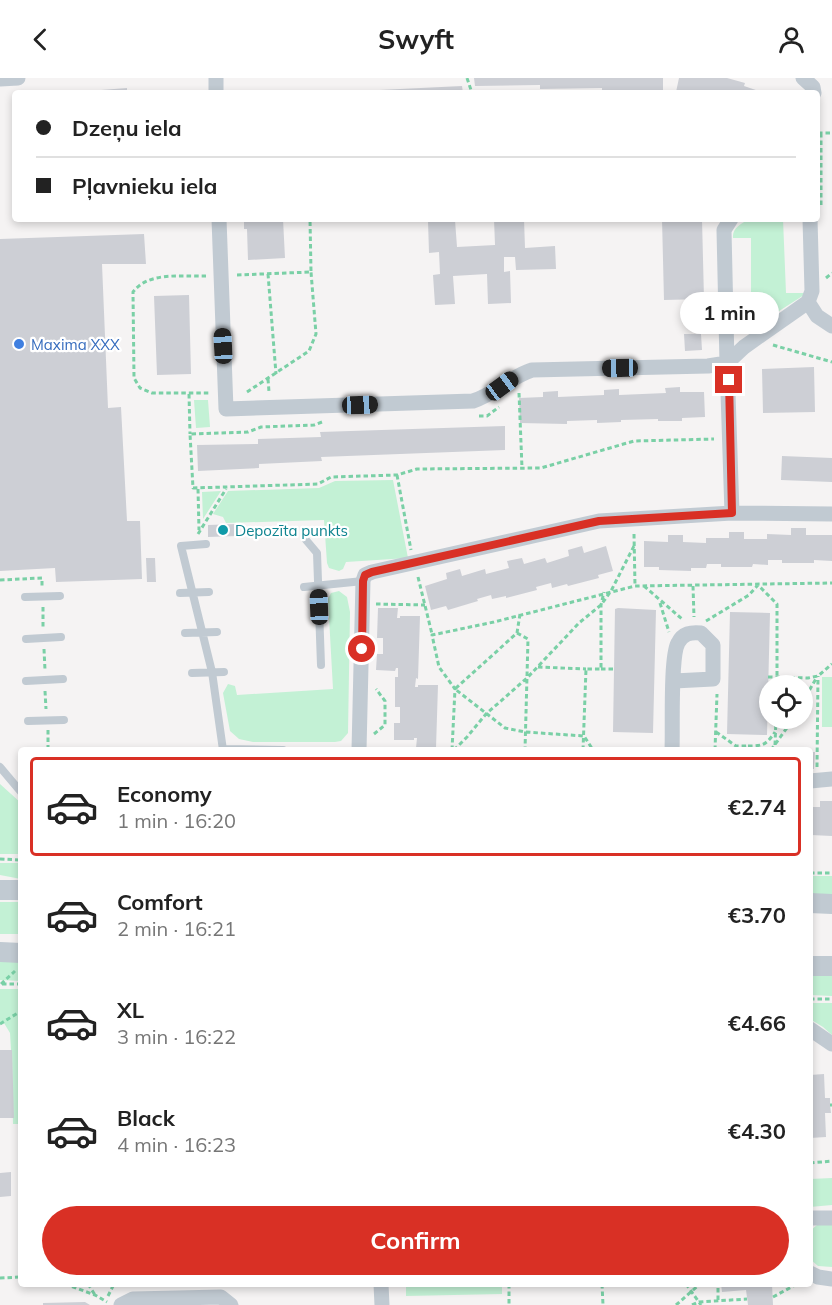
<!DOCTYPE html>
<meta charset="utf-8">
<style>
body{margin:0;font-family:Mulish,sans-serif;background:#f2f2f2;color:#222;height:100vh;display:flex;flex-direction:column;font-size:22px;white-space:nowrap}
*{box-sizing:border-box;margin:0}
p{font-size:20px;color:#767676}
.icon{flex:none;width:33px;height:33px;fill:none;stroke:currentColor;stroke-width:2;stroke-linecap:round;stroke-linejoin:round}
.map{position:relative;flex:1;overflow:hidden}
.details{position:absolute;left:18px;top:669px;width:795px;height:540px;display:flex;flex-direction:column;background:#fff;border-radius:6px;box-shadow:0 3px 9px #0003}
.details>*{flex:none}
.guide{position:absolute;left:12px;top:12px;width:808px;height:132px;border-radius:6px;box-shadow:0 3px 9px #0003;display:grid;align-content:center;height:132px;padding:0 24px;background:#fff}
.fabs{position:absolute;left:759px;top:597px;display:grid;gap:12px}
.fabs a{display:grid;place-items:center;width:54px;height:54px;border-radius:50%;background:#fff;box-shadow:0 3px 9px #0003;font-size:30px}
.end{position:absolute;width:27px;height:27px;margin:-14px;border:8px solid #d93025;background:#fff;box-shadow:0 0 0 3px #fff}
.from{border-radius:50%}
.bubble{position:absolute;height:42px;border-radius:21px;background:#fff;box-shadow:0 3px 9px #0003;font-size:20px;font-weight:700;line-height:42px;text-align:center}
.car{position:absolute;width:18px;height:36px;margin:-18px -9px;border-radius:8px;box-shadow:0 0 4px 2px #0007;background:linear-gradient(#222 24%,#8ab4d8 0 40%,#222 0 76%,#8ab4d8 0 86%,#222 0)}
.guide b{display:flex;align-items:center;gap:21px;height:57px;font-size:22px}
.guide b+b{border-top:2px solid #e0e0e0}
.guide i{width:15px;height:15px;background:#222}
ul{padding:10px 0 0;list-style:none}
li{display:flex;align-items:center;gap:18px;height:99px;margin:0 12px 9px;padding:0 12px;border:3px solid transparent;border-radius:6px}
li div{flex:1}
li b{display:block;font-size:22px}
li em{font-style:normal;font-weight:700}
li.on{border-color:#d93025}
li>.icon{width:54px;height:54px;stroke-width:1.5}
.cta{display:flex;gap:12px;margin-top:auto;padding:12px 24px}
.cta a{flex:1;height:69px;border-radius:36px;background:#d93025;color:#fff;font-size:24px;font-weight:700;line-height:69px;text-align:center}
header{display:flex;justify-content:space-between;align-items:center;height:78px;padding:0 24px;background:#fff;font-size:27px;font-weight:700}
.map>svg:first-child{display:block}
</style>
<header><svg class="icon" aria-label="back" viewBox="0 0 24 24"><path d="M15 5l-7 7 7 7"/></svg>Swyft<svg class="icon" aria-label="person" viewBox="0 0 24 24"><circle cx="12" cy="8" r="4"/><path d="M4 21q1-7 8-7t8 7"/></svg></header>
<div class="map">
<svg width="832" height="1227" viewBox="0 0 832 1227">
<rect width="100%" height="100%" fill="#f5f3f3"/>
<path fill="#c3f1d5" d="M 749,141 L 783,141 L 786,215 L 804,215 L 804,217 L 751,251 L 751,160 L 733,160 C 732,150 741,146 749,141 Z
M 194,322 L 208,322 L 210,349 L 196,350 Z
M 393,402 L 408,480 L 346,484 L 343,491 L 339,493 L 329,490 L 327,485 L 324,442 L 226,445 L 223,439 L 213,436 L 228,413 L 319,410 L 335,403 Z
M 221,413 L 203,441 L 202,414 Z
M 339,513 L 347,519 L 350,534 L 348,655 L 341,663 L 335,664 L 253,664 L 239,661 L 230,653 L 223,615 L 228,606 L 235,608 L 237,617 L 333,611 L 328,521 L 331,515 Z
M 822,599 L 832,599 L 832,649 L 822,649 Z
M 0,706 L 21,725 L 21,776 L 0,776 Z
M 0,785 L 21,785 L 21,801 L 0,797 Z
M 810,798 L 832,798 L 832,818 L 810,817 Z
M 0,824 L 21,824 L 21,856 L 0,856 Z
M 0,883 L 21,884 L 21,903 L 0,902 Z
M 810,898 L 832,898 L 832,918 L 810,917 Z
M 0,911 L 21,911 L 21,1046 L 13,1046 L 12,972 L 11,972 L 10,955 L 4,945 L 0,945 Z
M 810,925 L 832,925 L 832,957 L 823,949 L 810,941 Z
M 832,1100 L 832,1127 L 810,1129 L 810,1101 Z
M 832,1145 L 832,1189 L 818,1188 L 810,1181 L 810,1153 L 817,1147 Z
M 406,1206 L 502,1206 L 502,1216 L 406,1218 Z"/>
<path fill="#cdcfd5" d="M 474,0 L 663,0 L 663,13 L 602,15 L 602,10 L 540,11 L 540,7 L 475,8 Z
M 679,0 L 727,0 L 745,5 L 744,8 L 765,15 L 678,15 L 676,14 Z
M 462,8 L 463,15 L 360,15 L 359,13 Z
M 127,10 L 127,15 L 101,15 L 101,12 Z
M 244,141 L 283,141 L 285,180 L 248,182 L 247,151 L 244,151 Z
M 494,141 L 524,141 L 525,170 L 555,168 L 556,191 L 516,192 L 515,179 L 504,179 L 504,194 L 510,193 L 511,225 L 488,226 L 487,196 L 453,198 L 455,226 L 435,227 L 433,197 L 440,196 L 439,174 L 429,175 L 428,143 L 455,142 L 457,169 L 495,167 Z
M 662,141 L 702,141 L 704,221 L 664,222 Z
M 144,156 L 146,186 L 102,186 L 108,330 L 121,329 L 127,443 L 140,443 L 142,501 L 56,504 L 55,490 L 0,493 L 0,161 Z
M 189,217 L 191,296 L 157,297 L 154,218 Z
M 684,256 L 701,256 L 702,272 L 685,273 Z
M 814,289 L 815,334 L 763,335 L 762,291 Z
M 680,309 L 680,314 L 704,314 L 705,339 L 682,340 L 682,343 L 658,343 L 658,341 L 621,342 L 621,344 L 597,345 L 597,342 L 567,343 L 567,346 L 520,345 L 519,320 L 543,319 L 543,314 L 558,313 L 558,319 L 604,317 L 604,312 L 619,311 L 619,317 L 666,315 L 665,310 Z
M 505,348 L 505,372 L 321,379 L 322,383 L 259,386 L 259,390 L 198,393 L 197,367 L 258,366 L 258,361 L 321,359 L 320,354 Z
M 782,378 L 832,380 L 832,404 L 781,402 Z
M 237,446 L 237,458 L 208,459 L 208,447 Z
M 791,450 L 806,450 L 806,457 L 832,457 L 832,483 L 814,482 L 814,485 L 782,485 L 782,482 L 768,482 L 768,487 L 753,486 L 752,489 L 721,489 L 721,486 L 707,486 L 706,490 L 691,490 L 691,493 L 659,492 L 659,489 L 644,489 L 644,463 L 668,464 L 668,457 L 683,457 L 683,464 L 706,465 L 706,460 L 729,460 L 729,454 L 744,454 L 744,461 L 767,461 L 767,456 L 791,457 Z
M 582,468 L 584,475 L 606,468 L 613,493 L 598,497 L 599,500 L 568,508 L 567,506 L 552,510 L 551,505 L 536,509 L 537,512 L 506,520 L 506,518 L 492,521 L 491,517 L 477,521 L 478,523 L 448,532 L 446,528 L 431,532 L 425,508 L 447,501 L 446,495 L 460,491 L 462,498 L 485,491 L 486,496 L 509,490 L 507,483 L 522,480 L 524,486 L 545,480 L 547,485 L 569,478 L 568,472 Z
M 146,480 L 155,480 L 156,504 L 147,504 Z
M 378,530 L 398,530 L 397,540 L 400,540 L 400,538 L 420,538 L 418,601 L 416,600 L 415,609 L 418,609 L 418,607 L 438,607 L 436,670 L 416,670 L 417,660 L 414,660 L 414,662 L 394,662 L 394,645 L 400,645 L 400,629 L 395,629 L 395,599 L 398,599 L 398,590 L 396,590 L 395,593 L 376,592 L 377,576 L 383,576 L 383,560 L 377,560 Z
M 618,530 L 656,532 L 653,655 L 613,654 L 615,531 Z
M 730,534 L 770,535 L 767,657 L 727,656 Z
M 810,674 L 815,674 L 814,691 L 810,691 Z
M 820,723 L 832,723 L 832,758 L 811,757 L 810,729 L 820,729 Z
M 0,972 L 12,972 L 14,1040 L 0,1040 Z
M 824,996 L 825,1020 L 830,1020 L 830,1027 L 831,1035 L 825,1035 L 826,1059 L 810,1060 L 810,997 Z
M 11,1094 L 11,1118 L 0,1119 L 0,1095 Z
M 721,1206 L 772,1206 L 773,1227 L 748,1227 L 746,1212 L 722,1214 Z
M 85,1224 L 90,1227 L 43,1227 L 43,1225 Z"/>
<g fill="none" stroke-linecap="round" stroke-linejoin="round">
<path stroke="#7ad0a6" stroke-width="3" stroke-dasharray="4.5 3" stroke-linecap="butt" d="M 467,0 L 472,15
M 818,55 L 832,55
M 821,55 L 821,130
M 268,196 L 276,296
M 237,197 L 311,194 L 310,141
M 206,198 C 181,199 149,193 133,214 L 134,300 L 140,310 L 152,315 L 211,315
M 826,200 L 832,195
M 773,267 L 832,284
M 268,301 L 269,314
M 247,314 L 309,273 L 316,256 L 311,194
M 519,315 L 522,390
M 189,316 L 190,356
M 479,338 L 487,338 L 499,329
M 322,344 L 314,347 L 261,349 L 248,354 L 190,356 L 193,410 L 318,406 L 331,399 L 397,397 L 417,391 L 541,390 L 634,363 L 714,361
M 397,397 L 411,472
M 198,411 L 199,452
M 198,456 L 226,411
M 634,456 L 635,508
M 418,499 L 432,556
M 0,502 L 42,500 L 42,508
M 644,508 L 682,541
M 693,508 L 694,539
M 660,525 L 669,554
M 376,526 L 425,527
M 43,529 L 43,550
M 520,536 L 517,555 L 455,611 L 505,650 L 525,654 L 584,658 L 593,672
M 706,543 L 749,517 L 758,507 L 777,526 L 777,608
M 517,555 L 528,561 L 525,672
M 44,571 L 45,592
M 538,589 L 586,591
M 601,591 L 614,591
M 768,599 L 808,600 L 818,598 L 832,586
M 45,613 L 46,631
M 802,625 L 817,599
M 776,640 L 775,667 L 777,672
M 48,652 L 48,672
M 716,654 L 736,668 L 748,668 L 747,672
M 374,656 L 385,647 L 385,623 L 376,611
M 748,668 C 763,668 766,667 775,654
M 452,672 L 455,611 L 439,589 L 432,557 L 494,544 L 635,508 L 832,505
M 454,672 L 467,659 L 486,636 L 527,600 L 579,545 L 601,527 L 611,513 L 634,468
M 583,672 L 586,591 L 601,591 L 601,527 L 604,514
M 715,672 L 717,616
M 771,672 L 794,640
M 817,689 L 818,598
M 0,781 L 21,782
M 810,795 L 832,795
M 1,906 L 15,893
M 2,906 L 21,906
M 810,921 L 832,921
M 0,946 L 21,933
M 830,1027 L 832,1027
M 810,1085 L 832,1083
M 0,1200 L 21,1199
M 65,1206 L 95,1217 L 107,1224
M 88,1206 L 95,1217
M 509,1206 L 509,1227
M 602,1206 L 603,1227
M 686,1206 L 701,1227
M 108,1218 L 114,1206
M 773,1219 L 797,1206
M 718,1222 L 718,1206
M 676,1227 L 700,1206
M 692,1227 L 699,1224 L 747,1221"/>
<path stroke="#c1cad2" stroke-width="8" d="M 306,462 L 317,475 L 321,587
M 206,466 L 181,468 L 212,594 L 223,672
M 304,509 L 363,503
M 180,515 L 209,514
M 25,519 L 60,518
M 185,555 L 217,554
M 26,561 L 61,559
M 192,595 L 224,594
M 26,603 L 63,601
M 28,643 L 64,642
M 223,671 L 283,672
M 0,689 L 21,714"/>
<path stroke="#c1cad2" stroke-width="15" d="M 216,0 L 216,15
M 803,0 L 813,9 L 814,15
M 0,1 L 18,0
M 219,141 L 226,331 L 473,323 C 495,316 510,299 532,292 L 708,288 L 727,285 L 724,152 L 731,141
M 808,224 L 817,238 L 832,248
M 732,435 L 727,285 L 744,269 L 808,224 L 812,213 L 810,141
M 359,672 L 363,503 L 365,497 L 372,494 L 599,443 L 732,435 L 832,436
M 672,672 C 673,652 670,579 678,565 C 683,555 691,554 701,555 L 713,567 L 713,601 L 674,603
M 810,703 L 832,701
M 810,951 L 832,966
M 810,1140 L 832,1140
M 810,1195 L 818,1199 L 832,1201
M 381,1206 L 382,1227
M 121,1227 L 133,1221 L 221,1219 L 231,1227"/>
<path stroke="#c1cad2" stroke-width="20" d="M 0,812 L 21,812
M 810,825 L 832,826
M 0,874 L 21,875
M 810,888 L 832,888"/>
</g>
<g fill="none" stroke-linecap="round" stroke-linejoin="round">
<path stroke="#d93025" stroke-width="8" d="M 362,571 L 363,503 L 365,497 L 372,494 L 599,443 L 732,435 L 729,302"/>
</g>
<circle fill="#3f7fe0" stroke="#fff" stroke-width="2" cx="19" cy="266" r="6"/>
<circle fill="#0f9aa8" stroke="#fff" stroke-width="2" cx="223" cy="452" r="6"/>
<g text-anchor="middle" dominant-baseline="central" stroke-width="4.5" stroke-linejoin="round" paint-order="stroke">
<g font-size="15" fill="#366cbe" stroke="#fff" text-anchor="start">
<text x="31" y="266">Maxima XXX</text>
</g>
<g font-size="15" fill="#0d838f" stroke="#fff" text-anchor="start">
<text x="235" y="452">Depozīta punkts</text>
</g>
</g>
</svg>
<div class="fabs">
<a><svg class="icon" aria-label="locate" viewBox="0 0 24 24"><circle cx="12" cy="12" r="6"/><path d="M12 2v4M12 18v4M2 12h4M18 12h4"/></svg></a>
</div>
<i class="end from" style="left:362px;top:571px"></i>
<i class="end" style="left:729px;top:302px"></i>
<div class="bubble" style="left:680px;top:214px;width:99px">1 min</div>
<i class="car" style="left:223px;top:268px;rotate:357deg"></i>
<i class="car" style="left:620px;top:290px;rotate:269deg"></i>
<i class="car" style="left:502px;top:308px;rotate:54deg"></i>
<i class="car" style="left:360px;top:327px;rotate:88deg"></i>
<i class="car" style="left:319px;top:529px;rotate:358deg"></i>
<div class="guide">
<b><i class="from"></i>Dzeņu iela</b>
<b><i></i>Pļavnieku iela</b>
</div>
<section class="details">
<ul>
<li class="on"><svg class="icon" aria-label="car" viewBox="0 0 24 24"><path d="M5 17H2v-5l4-1 3-4h7l3 4 3 1v5h-3M9 17h6M6 11h13"/><circle cx="7" cy="17" r="2"/><circle cx="17" cy="17" r="2"/></svg><div><b>Economy</b><p>1 min · 16:20</p></div><em>€2.74</em></li>
<li><svg class="icon" aria-label="car" viewBox="0 0 24 24"><path d="M5 17H2v-5l4-1 3-4h7l3 4 3 1v5h-3M9 17h6M6 11h13"/><circle cx="7" cy="17" r="2"/><circle cx="17" cy="17" r="2"/></svg><div><b>Comfort</b><p>2 min · 16:21</p></div><em>€3.70</em></li>
<li><svg class="icon" aria-label="car" viewBox="0 0 24 24"><path d="M5 17H2v-5l4-1 3-4h7l3 4 3 1v5h-3M9 17h6M6 11h13"/><circle cx="7" cy="17" r="2"/><circle cx="17" cy="17" r="2"/></svg><div><b>XL</b><p>3 min · 16:22</p></div><em>€4.66</em></li>
<li><svg class="icon" aria-label="car" viewBox="0 0 24 24"><path d="M5 17H2v-5l4-1 3-4h7l3 4 3 1v5h-3M9 17h6M6 11h13"/><circle cx="7" cy="17" r="2"/><circle cx="17" cy="17" r="2"/></svg><div><b>Black</b><p>4 min · 16:23</p></div><em>€4.30</em></li>
</ul>
<div class="cta"><a>Confirm</a></div>
</section>
</div>
